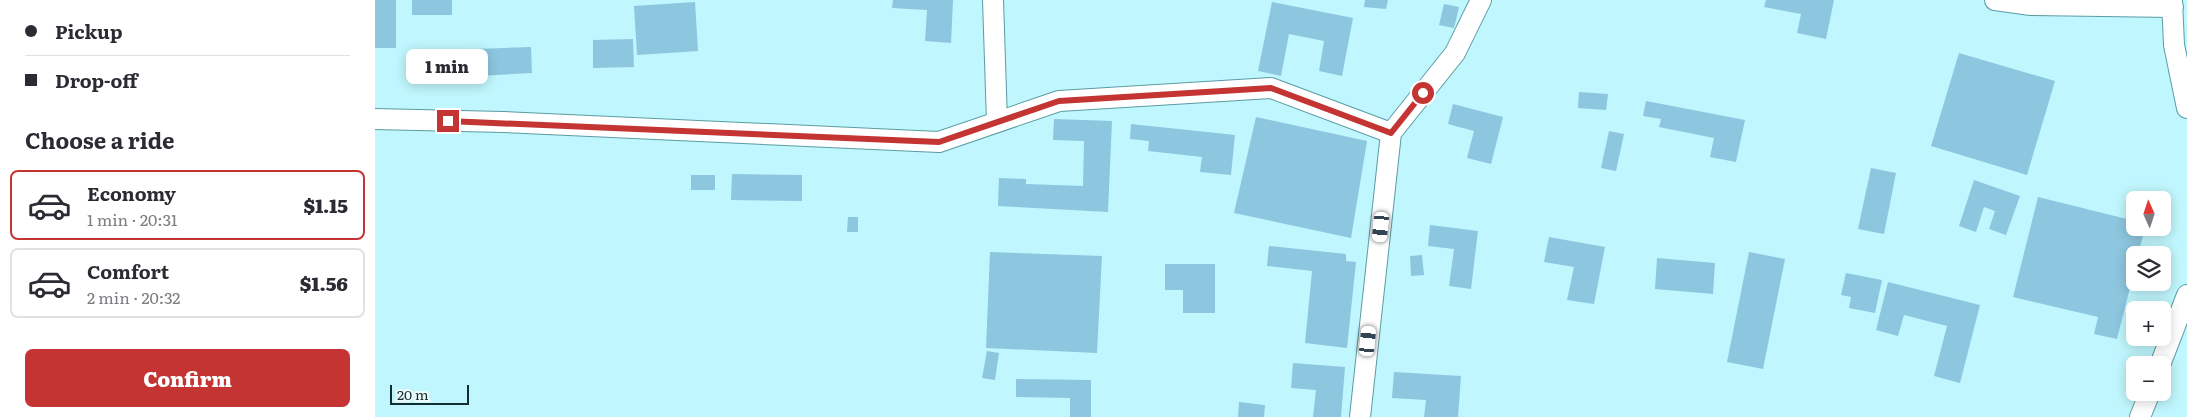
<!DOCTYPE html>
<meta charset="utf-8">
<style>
body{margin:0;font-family:Literata,serif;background:#f7f7f7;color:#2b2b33;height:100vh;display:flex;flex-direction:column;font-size:19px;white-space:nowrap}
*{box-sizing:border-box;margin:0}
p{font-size:16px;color:#7c7c81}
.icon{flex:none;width:28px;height:28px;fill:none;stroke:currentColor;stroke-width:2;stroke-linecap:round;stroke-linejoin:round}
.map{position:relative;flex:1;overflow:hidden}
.side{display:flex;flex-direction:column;background:#fff;width:375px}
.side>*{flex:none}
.banner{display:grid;align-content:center;height:110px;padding:0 25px;background:#fff}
.needle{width:32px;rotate:357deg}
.controls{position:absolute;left:1751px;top:191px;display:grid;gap:10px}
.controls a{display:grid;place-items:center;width:45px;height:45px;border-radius:8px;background:#fff;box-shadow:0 2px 12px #0003;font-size:25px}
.scale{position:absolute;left:15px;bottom:12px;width:79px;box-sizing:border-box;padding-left:5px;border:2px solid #122e31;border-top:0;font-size:14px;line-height:18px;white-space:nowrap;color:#122e31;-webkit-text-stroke:4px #eefbfc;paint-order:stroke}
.end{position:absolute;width:22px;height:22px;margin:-11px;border:6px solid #c33432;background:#fff;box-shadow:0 0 0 2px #fff}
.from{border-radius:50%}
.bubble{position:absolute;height:35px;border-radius:8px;background:#fff;box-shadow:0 2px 12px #0003;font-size:16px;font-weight:800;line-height:35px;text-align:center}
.car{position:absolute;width:15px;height:30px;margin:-15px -8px;border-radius:6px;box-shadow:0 0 4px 1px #0007;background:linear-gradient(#fff 24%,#345 0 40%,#fff 0 76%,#345 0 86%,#fff 0)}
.banner b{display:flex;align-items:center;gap:18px;height:48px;font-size:19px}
.banner b+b{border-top:1px solid #e1e1e2}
.banner i{width:12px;height:12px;background:#2b2b33}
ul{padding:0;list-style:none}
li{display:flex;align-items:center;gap:15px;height:70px;margin:0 10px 8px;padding:0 15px;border:2px solid #e1e1e2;border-radius:8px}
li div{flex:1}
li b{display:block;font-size:19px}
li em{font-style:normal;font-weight:800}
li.active{border-color:#c33432}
li>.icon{width:45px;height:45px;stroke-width:1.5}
h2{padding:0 25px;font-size:22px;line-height:60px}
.button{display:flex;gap:10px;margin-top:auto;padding:10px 25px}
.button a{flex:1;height:58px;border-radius:8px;background:#c33432;color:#fff;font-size:20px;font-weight:800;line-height:58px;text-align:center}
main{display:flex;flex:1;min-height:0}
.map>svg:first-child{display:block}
</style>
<main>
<section class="side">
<div class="banner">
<b><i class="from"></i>Pickup</b>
<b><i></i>Drop-off</b>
</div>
<h2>Choose a ride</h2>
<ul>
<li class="active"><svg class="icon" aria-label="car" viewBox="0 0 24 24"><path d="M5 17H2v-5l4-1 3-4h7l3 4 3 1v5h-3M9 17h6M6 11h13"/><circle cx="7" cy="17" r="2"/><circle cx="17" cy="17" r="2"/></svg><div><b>Economy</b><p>1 min · 20:31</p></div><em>$1.15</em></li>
<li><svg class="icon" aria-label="car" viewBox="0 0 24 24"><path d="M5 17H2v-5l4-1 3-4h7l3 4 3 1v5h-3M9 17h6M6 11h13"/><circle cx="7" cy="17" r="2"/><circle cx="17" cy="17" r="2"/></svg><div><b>Comfort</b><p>2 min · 20:32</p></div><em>$1.56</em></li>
</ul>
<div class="button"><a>Confirm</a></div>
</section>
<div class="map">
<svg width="1812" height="417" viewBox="0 0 1812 417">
<rect width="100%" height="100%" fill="#c0f6fd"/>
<path fill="#8dc6df" d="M 0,0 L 21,0 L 21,48 L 0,48 Z
M 37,0 L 77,0 L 77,15 L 37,15 Z
M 518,0 L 578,0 L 576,43 L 550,41 L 552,10 L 517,8 Z
M 990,0 L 1013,0 L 1011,9 L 989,7 Z
M 1391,0 L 1459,0 L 1451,39 L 1422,33 L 1426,14 L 1389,7 Z
M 320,2 L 323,51 L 262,55 L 259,6 Z
M 897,2 L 978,18 L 967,76 L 944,71 L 949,41 L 914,34 L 906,76 L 883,71 Z
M 1069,4 L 1084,7 L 1079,28 L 1064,25 Z
M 258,39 L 259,67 L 218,68 L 218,40 Z
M 156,47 L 157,73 L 104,76 L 102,49 Z
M 1584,53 L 1680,81 L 1652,175 L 1556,146 Z
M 1204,92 L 1233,94 L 1231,110 L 1203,108 Z
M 1271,101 L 1370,120 L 1361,162 L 1335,157 L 1339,138 L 1284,127 L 1286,119 L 1268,116 Z
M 1078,104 L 1128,117 L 1116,164 L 1092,158 L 1099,131 L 1073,124 Z
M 881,117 L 992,141 L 976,238 L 859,213 Z
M 679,119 L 737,121 L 733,212 L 623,206 L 624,178 L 651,179 L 651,184 L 708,186 L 709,141 L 678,140 Z
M 756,124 L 860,135 L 856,175 L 825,172 L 827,157 L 773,151 L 774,141 L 755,139 Z
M 1234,131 L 1249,134 L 1241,171 L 1226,168 Z
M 1496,168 L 1521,173 L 1509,234 L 1483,229 Z
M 357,174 L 427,175 L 427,201 L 356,200 Z
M 316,175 L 340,175 L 340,190 L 316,190 Z
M 1599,180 L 1645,196 L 1631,235 L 1614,229 L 1620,211 L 1609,207 L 1601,232 L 1584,226 Z
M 1663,197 L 1760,221 L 1760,228 L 1770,228 L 1763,255 L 1760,255 L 1760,268 L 1742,339 L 1719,334 L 1723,317 L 1638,297 Z
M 473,217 L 483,217 L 483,232 L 472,232 Z
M 1055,225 L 1103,231 L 1096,289 L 1074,286 L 1079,249 L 1053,246 Z
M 1174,237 L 1230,247 L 1219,304 L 1192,300 L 1199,267 L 1169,262 Z
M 894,246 L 971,254 L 971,261 L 981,262 L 972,348 L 930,343 L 937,271 L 892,266 Z
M 615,252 L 727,256 L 722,353 L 611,348 Z
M 1374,252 L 1410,259 L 1388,369 L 1352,362 Z
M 1047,255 L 1049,275 L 1036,276 L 1035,256 Z
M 1282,258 L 1340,263 L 1338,294 L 1280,289 Z
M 790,264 L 840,264 L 840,313 L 808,313 L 808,290 L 790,290 Z
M 1471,273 L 1507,280 L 1500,313 L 1474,308 L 1476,297 L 1466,295 Z
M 1513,282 L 1605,305 L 1585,383 L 1559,376 L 1572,326 L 1529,315 L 1523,336 L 1501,330 Z
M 612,351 L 624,353 L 620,380 L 607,378 Z
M 918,363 L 970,367 L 966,417 L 938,417 L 941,390 L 916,388 Z
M 1019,372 L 1086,376 L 1083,417 L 1049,417 L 1051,400 L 1017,398 Z
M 641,379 L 716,380 L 716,417 L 695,417 L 695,398 L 641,397 Z
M 864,402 L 890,405 L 889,417 L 863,417 Z"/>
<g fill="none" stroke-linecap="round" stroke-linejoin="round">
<g stroke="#5a9ca4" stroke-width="22">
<path id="minor" d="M 618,0 L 622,122
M 1620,0 L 1656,5 L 1798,7
M 1797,0 L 1799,45 L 1812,108
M 0,119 L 128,122 L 564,142 L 684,101 L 896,88 L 1016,133 L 985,417
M 1016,133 L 1080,53 L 1106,0
M 1785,365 L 1812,295
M 1765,417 L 1775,392"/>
</g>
<use href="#minor" stroke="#fff" stroke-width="20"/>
</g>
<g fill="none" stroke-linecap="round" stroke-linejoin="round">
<path stroke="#c33432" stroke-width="6" d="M 73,121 L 564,142 L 684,101 L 896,88 L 1016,133 L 1048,93"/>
</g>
</svg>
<div class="controls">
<a><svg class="needle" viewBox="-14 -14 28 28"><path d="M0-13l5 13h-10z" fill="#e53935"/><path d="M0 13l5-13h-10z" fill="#7c7c81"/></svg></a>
<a><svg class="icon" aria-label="layers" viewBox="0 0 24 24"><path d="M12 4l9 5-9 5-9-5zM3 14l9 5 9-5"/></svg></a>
<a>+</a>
<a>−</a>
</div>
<div class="scale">20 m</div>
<i class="end from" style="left:1048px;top:93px"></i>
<i class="end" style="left:73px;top:121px"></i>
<div class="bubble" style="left:31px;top:49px;width:82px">1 min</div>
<i class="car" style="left:1006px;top:227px;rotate:186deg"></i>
<i class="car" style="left:993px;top:341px;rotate:6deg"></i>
</div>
</main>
